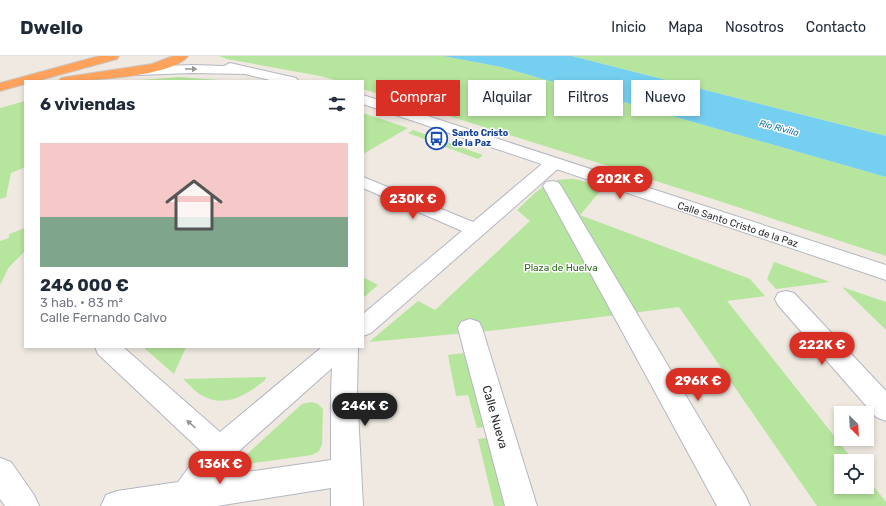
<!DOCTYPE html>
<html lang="es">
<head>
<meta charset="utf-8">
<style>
  body { margin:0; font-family:Rubik,sans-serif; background:#f2f2f3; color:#1f2937; height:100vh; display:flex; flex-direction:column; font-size:15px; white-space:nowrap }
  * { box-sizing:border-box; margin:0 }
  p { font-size:13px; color:#747a83 }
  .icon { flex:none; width:22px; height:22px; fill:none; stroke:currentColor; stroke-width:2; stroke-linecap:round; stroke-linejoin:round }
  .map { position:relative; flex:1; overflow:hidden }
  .side { position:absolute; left:24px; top:24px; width:340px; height:268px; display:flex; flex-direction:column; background:#fff; border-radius:0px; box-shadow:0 2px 6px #0003 }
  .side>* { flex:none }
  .top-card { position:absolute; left:376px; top:24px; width:380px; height:36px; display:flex; gap:8px }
  .needle { width:26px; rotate:156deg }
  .controls { position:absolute; left:834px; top:350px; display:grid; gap:8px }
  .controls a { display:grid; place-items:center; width:40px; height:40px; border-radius:0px; background:#fff; box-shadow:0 2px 6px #0003; font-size:20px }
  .price { position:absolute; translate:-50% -34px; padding:0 9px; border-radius:14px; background:#d93025; color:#fff; font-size:13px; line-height:26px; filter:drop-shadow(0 1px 2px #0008) }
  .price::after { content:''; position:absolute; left:50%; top:24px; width:12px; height:9px; margin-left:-6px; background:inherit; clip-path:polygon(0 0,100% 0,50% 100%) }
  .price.selected { background:#222; color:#fff }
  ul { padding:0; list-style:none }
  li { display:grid; align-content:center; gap:8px; height:212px; padding:0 16px }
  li+li { border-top:1px solid #e0e1e3 }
  li span { display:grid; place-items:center; height:124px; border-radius:0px; color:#555 }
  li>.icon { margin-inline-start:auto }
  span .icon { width:72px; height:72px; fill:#fffc; stroke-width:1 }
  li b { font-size:17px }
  h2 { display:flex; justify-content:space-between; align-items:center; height:48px; padding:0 16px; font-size:17px }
  .tag { padding:0 14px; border-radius:0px; background:#fff; box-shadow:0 2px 6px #0003; font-size:14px; line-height:36px }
  .tag.selected { background:#d93025; color:#fff }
  header { display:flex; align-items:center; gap:24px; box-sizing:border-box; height:56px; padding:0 20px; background:#fff; border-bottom:1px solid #e0e1e3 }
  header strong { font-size:19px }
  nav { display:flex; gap:22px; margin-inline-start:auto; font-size:14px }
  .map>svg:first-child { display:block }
  .green { fill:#b6e59e }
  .water { fill:#75cff0 }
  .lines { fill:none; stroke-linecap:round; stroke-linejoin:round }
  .street-casing { stroke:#b4b7c1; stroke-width:2 }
  .secondary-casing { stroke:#b4b7c1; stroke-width:2 }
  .highway-casing { stroke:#c9c9c9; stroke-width:2 }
  .street { fill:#fff; fill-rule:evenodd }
  .secondary { fill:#fff; fill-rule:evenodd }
  .highway { fill:#ffa35c; fill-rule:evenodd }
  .oneway { fill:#969696 }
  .labels { text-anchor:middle; stroke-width:3; stroke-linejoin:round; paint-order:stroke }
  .far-water-label { font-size:9px; font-style:italic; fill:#0d6fa3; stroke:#fff }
  .far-transit-label { font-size:9px; font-weight:bold; fill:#164399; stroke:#fff; text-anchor:start }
  .street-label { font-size:10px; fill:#2e2e2e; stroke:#fff }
  .park-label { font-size:10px; fill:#2c6e1b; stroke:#fff }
  .near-street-label { font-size:12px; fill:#2e2e2e; stroke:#fff }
</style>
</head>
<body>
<header>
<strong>Dwello</strong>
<nav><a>Inicio</a><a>Mapa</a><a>Nosotros</a><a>Contacto</a></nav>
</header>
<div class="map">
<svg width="886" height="450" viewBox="0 0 886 450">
  <rect width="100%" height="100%" fill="#efe9e1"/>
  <!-- green -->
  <g class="green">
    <polygon points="219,0 443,0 501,11 886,121 886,200 713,143 363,33 363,25 338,25 320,20 227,3"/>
    <polygon points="572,0 886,0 886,80 576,1"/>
    <polygon points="179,21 233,25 127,25"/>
    <polygon points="25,45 25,111 11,117 6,141 0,143 0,52"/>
    <polygon points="363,57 408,72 363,98"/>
    <polygon points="413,74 483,99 478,103 408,77"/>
    <path d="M574,123L583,125L603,132L580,159L750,223L765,240L727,245L854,405H841V431H867V422L886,446V450H817L679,251L498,274L369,286L418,245L435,254L530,165L517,154C537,136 545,122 574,123Z"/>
    <polygon points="25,172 25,195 9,211 0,229 0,185 9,182 9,178"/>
    <polygon points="774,206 830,226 776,233 767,223"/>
    <polygon points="363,221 378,229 363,242"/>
    <polygon points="842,231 886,246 886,274"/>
    <polygon points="143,291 186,291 174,318"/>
    <polygon points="489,294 510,368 477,372 468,339 456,340 448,299"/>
    <path d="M266,321L265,324C249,337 227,352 205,341C197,338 190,329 183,323Z"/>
    <polygon points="312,346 318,348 323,353 322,389 319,395 312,399 247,408 243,406 244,401 302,348"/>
    <polygon points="513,378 535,450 494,450 478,383"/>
  </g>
  <!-- water -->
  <polygon class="water" points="443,0 572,0 886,80 886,121 501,11"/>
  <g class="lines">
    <defs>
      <g id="street">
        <polygon points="554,102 560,103 562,107 560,111 371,277 363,280 363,258 462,175 363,132 363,121 473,166 548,103"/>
        <polygon points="552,125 558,126 561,130 745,439 750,450 717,450 543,130 546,126"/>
        <polygon points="786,235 794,237 886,335 886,365 876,361 778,249 775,243 778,237"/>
        <polygon points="470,263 479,266 482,272 537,450 505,450 458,272 461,266"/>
        <path d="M95,291H123L220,376L322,291H358L357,337L363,450H331V432L217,450H101L106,439L117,435L178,426L201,395L98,298ZM332,312L331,337V404L218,420L230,403Z"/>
        <polygon points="0,402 11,406 34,439 39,450 5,450 0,443"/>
      </g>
      <g id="secondary">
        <polygon points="230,7 296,22 298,25 274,25 245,18 192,17 138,19 133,18 132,15 133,12 138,11 192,9 224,10"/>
        <polygon points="363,39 886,209 886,224 363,48"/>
      </g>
      <g id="highway">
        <polygon points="99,0 119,0 117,3 37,25 25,25 25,28 0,35 0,27"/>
        <path d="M173,0H188C173,21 85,25 59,25L61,22L66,21L152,8Z"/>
      </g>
    </defs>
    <!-- street casing -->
    <use href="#street" class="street-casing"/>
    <!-- secondary casing -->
    <use href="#secondary" class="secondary-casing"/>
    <!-- highway casing -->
    <use href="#highway" class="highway-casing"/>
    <!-- street -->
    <use href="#street" class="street"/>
    <!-- secondary -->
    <use href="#secondary" class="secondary"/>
    <!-- highway -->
    <use href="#highway" class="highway"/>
  </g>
  <!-- one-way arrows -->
  <defs><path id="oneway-solid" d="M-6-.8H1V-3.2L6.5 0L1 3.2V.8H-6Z"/></defs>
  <g class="oneway">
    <use href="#oneway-solid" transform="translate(191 13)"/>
    <use href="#oneway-solid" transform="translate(191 368) rotate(-138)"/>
  </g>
  <!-- icons -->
  <defs>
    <symbol id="bus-ring" viewBox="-11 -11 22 22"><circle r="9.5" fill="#fff" stroke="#1a4fb4" stroke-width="1.5"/><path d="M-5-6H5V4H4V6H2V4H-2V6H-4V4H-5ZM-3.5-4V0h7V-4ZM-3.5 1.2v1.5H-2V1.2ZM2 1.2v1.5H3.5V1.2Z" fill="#1a4fb4"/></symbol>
  </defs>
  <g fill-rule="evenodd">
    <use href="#bus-ring" x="424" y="70" width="25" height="25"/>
  </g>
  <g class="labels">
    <!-- far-water labels -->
    <g class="far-water-label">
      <text transform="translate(779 72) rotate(15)" y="3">Río Rivilla</text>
    </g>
    <!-- far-transit labels -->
    <g class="far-transit-label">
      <text x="452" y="80">Santo Cristo<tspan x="452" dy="10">de la Paz</tspan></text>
    </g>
    <!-- street labels -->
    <g class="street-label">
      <text transform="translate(738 168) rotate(18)" y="4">Calle Santo Cristo de la Paz</text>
    </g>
    <!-- park labels -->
    <g class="park-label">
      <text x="561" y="215">Plaza de Huelva</text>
    </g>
    <!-- near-street labels -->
    <g class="near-street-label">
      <text transform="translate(495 361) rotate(74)" y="4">Calle Nueva</text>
    </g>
  </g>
</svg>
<div class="controls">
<a><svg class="needle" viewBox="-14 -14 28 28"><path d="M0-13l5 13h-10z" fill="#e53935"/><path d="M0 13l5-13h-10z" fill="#747a83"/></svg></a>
<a><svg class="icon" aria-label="locate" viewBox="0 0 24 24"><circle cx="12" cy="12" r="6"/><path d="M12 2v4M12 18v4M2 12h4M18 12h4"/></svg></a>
</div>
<b class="price" style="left:620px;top:144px">202K €</b>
<b class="price" style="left:413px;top:164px">230K €</b>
<b class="price" style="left:822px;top:310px">222K €</b>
<b class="price" style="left:698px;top:346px">296K €</b>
<b class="price selected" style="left:365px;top:371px">246K €</b>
<b class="price" style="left:220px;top:429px">136K €</b>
<div class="top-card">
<a class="tag selected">Comprar</a>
<a class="tag">Alquilar</a>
<a class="tag">Filtros</a>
<a class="tag">Nuevo</a>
</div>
<section class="side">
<h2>6 viviendas<svg class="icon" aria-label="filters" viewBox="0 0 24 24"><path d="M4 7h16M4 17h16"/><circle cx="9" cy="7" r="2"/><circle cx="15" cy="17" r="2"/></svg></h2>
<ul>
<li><span style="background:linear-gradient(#f6c9c9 60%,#7fa58c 0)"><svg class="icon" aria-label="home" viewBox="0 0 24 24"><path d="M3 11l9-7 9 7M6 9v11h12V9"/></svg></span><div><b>246 000 €</b><p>3 hab. · 83 m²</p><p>Calle Fernando Calvo</p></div></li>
</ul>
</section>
</div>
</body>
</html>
